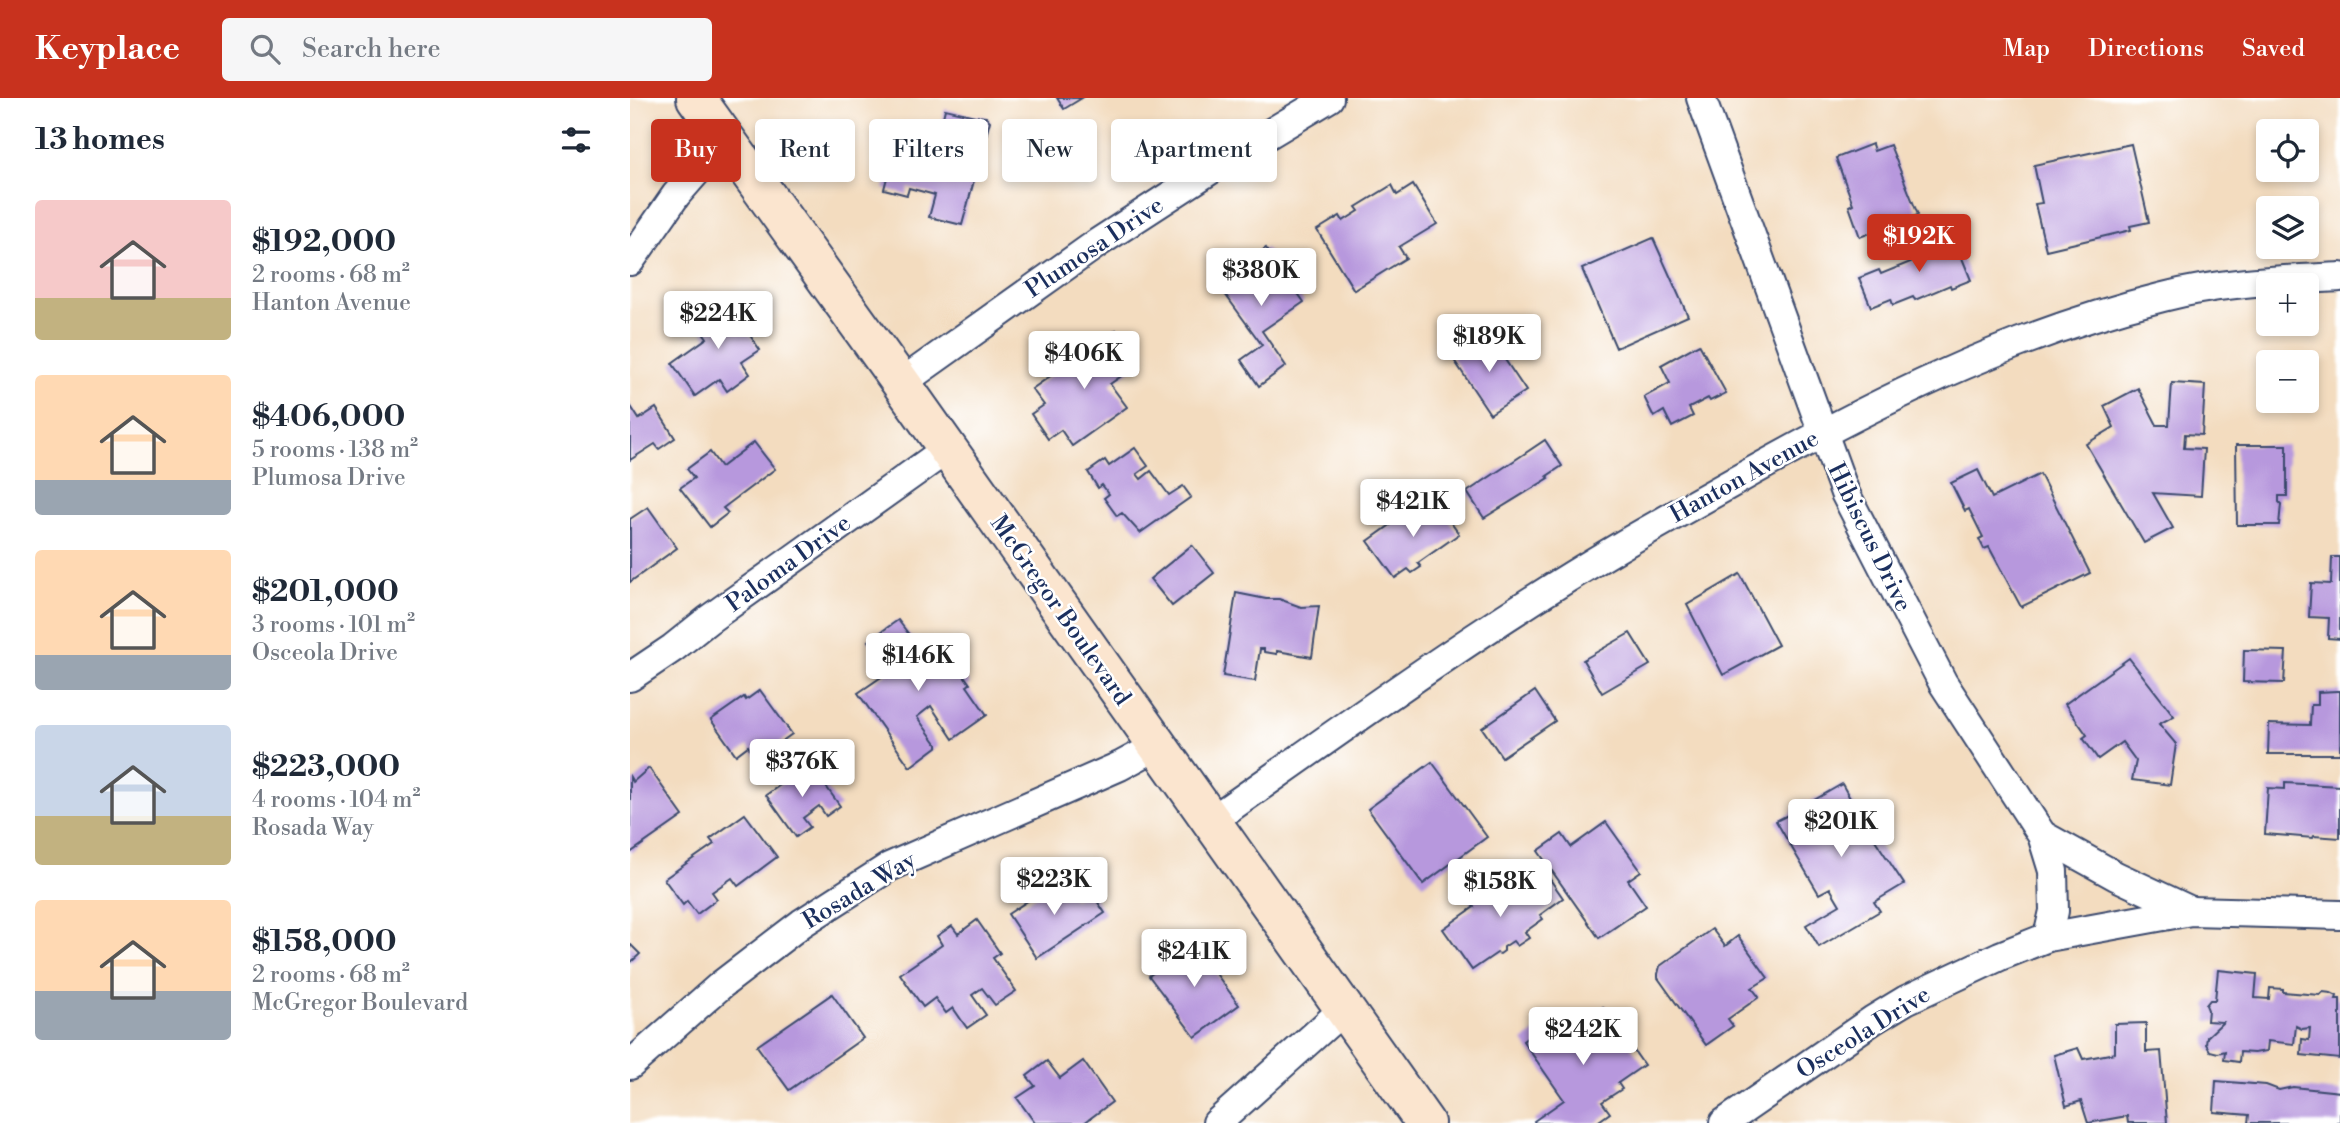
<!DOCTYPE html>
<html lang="en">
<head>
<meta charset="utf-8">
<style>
  body { margin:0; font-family:"Libre Bodoni",serif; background:#f6f6f7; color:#1f2937; height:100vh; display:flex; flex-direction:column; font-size:26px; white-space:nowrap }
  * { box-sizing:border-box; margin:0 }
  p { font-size:23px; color:#747a83 }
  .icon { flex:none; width:38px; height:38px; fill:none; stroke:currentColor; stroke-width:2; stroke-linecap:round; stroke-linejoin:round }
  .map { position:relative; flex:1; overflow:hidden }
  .sheet { display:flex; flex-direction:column; background:#fff; width:630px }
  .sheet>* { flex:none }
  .top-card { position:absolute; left:21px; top:21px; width:665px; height:63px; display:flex; gap:14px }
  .tools { position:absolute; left:1626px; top:21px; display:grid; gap:14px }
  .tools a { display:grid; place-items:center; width:63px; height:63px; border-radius:7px; background:#fff; box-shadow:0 4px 10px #0003; font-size:35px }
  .price { position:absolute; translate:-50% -60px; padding:0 16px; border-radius:7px; background:#fff; color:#222; font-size:23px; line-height:46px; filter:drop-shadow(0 2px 4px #0008) }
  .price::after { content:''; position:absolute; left:50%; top:42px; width:21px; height:16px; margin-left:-10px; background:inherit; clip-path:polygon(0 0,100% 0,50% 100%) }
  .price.selected { background:#c8321e; color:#fff }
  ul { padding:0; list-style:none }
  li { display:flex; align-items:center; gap:21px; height:175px; padding:0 35px }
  li span { display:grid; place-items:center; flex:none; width:196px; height:140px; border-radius:7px; color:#555 }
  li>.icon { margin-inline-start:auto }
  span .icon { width:84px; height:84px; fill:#fffc; stroke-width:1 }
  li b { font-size:30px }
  h2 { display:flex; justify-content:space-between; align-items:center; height:84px; padding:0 35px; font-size:30px }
  .chip { padding:0 24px; border-radius:7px; background:#fff; box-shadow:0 4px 10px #0003; font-size:24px; line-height:63px }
  .chip.selected { background:#c8321e; color:#fff }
  header { display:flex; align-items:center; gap:42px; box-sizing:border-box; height:98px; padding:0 35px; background:#c8321e; color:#fff }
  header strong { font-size:33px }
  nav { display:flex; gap:38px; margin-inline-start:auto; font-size:24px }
  .search { width:490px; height:63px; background:#f6f6f7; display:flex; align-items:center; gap:18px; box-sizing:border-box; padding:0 24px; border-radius:7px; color:#747a83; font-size:26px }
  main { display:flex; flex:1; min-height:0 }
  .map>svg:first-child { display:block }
  .building { fill:#b798dd }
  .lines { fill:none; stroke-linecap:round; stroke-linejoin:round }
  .street-casing { stroke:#3b496d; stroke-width:32 }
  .secondary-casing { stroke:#3b496d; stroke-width:42 }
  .street { stroke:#fff; stroke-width:28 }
  .secondary { stroke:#fbe5cf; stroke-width:38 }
  .labels { text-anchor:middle; stroke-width:5; stroke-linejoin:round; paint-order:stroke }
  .street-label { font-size:24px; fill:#1b2f5e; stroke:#fff }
</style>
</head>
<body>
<header>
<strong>Keyplace</strong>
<div class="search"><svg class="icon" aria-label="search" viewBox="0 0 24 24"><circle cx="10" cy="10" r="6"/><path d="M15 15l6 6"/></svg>Search here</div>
<nav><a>Map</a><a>Directions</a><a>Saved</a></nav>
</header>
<main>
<section class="sheet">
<h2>13 homes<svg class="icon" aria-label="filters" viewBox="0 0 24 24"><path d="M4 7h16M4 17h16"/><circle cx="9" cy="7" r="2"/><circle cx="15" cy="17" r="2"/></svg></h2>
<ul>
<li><span style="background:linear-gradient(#f6c9c9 70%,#c2b280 0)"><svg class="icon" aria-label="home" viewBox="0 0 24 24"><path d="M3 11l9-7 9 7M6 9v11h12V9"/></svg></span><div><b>$192,000</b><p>2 rooms · 68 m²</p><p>Hanton Avenue</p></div></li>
<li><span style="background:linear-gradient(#ffd9b3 75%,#9aa5b1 0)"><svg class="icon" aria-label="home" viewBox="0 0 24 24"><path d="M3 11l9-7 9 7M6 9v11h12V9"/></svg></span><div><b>$406,000</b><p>5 rooms · 138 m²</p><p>Plumosa Drive</p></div></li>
<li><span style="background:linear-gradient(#ffd9b3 75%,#9aa5b1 0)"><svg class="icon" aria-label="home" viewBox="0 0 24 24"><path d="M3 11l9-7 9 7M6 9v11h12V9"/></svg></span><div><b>$201,000</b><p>3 rooms · 101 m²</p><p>Osceola Drive</p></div></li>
<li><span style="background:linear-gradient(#c9d6e8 65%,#c2b280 0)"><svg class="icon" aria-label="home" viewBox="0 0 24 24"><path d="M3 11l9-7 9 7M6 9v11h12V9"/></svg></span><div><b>$223,000</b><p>4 rooms · 104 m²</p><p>Rosada Way</p></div></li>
<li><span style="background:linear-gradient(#ffd9b3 65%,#9aa5b1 0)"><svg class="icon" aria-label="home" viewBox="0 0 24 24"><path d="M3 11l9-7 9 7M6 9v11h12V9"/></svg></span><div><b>$158,000</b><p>2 rooms · 68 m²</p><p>McGregor Boulevard</p></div></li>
</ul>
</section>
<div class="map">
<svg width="1710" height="1025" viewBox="0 0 1710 1025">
  <rect width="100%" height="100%" fill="#fff"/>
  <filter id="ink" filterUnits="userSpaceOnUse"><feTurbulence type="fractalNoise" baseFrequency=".0143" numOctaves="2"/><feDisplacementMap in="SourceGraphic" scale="14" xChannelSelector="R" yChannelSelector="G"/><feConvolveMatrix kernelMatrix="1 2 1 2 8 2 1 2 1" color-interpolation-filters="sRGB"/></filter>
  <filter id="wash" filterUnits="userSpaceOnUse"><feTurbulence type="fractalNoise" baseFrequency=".00686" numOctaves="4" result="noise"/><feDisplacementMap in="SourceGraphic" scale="28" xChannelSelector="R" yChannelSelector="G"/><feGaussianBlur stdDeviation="1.57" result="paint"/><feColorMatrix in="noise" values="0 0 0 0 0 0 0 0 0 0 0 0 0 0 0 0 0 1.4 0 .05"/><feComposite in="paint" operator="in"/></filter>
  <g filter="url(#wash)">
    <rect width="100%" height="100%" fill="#f3dcbf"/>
    <g id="blocks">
      <!-- building -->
      <g class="building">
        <polygon points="427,0 452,0 434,11"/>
        <polygon points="315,11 345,18 356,19 360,23 332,127 299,119 305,97 279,90 277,97 254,91 270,30 308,40"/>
        <polygon points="1242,46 1244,53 1260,47 1288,117 1230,139 1219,108 1223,106 1206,60"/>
        <polygon points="1501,46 1519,124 1500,128 1501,132 1416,152 1405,106 1412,105 1404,67"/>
        <polygon points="762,87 767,97 783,87 807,126 769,149 776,160 724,192 687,132 710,118 713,123 729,113 726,109"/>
        <polygon points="1321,133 1341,182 1321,190 1320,187 1285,202 1283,199 1263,207 1261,201 1241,209 1229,180 1249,172 1251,176 1288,161 1284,151"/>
        <polygon points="1023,140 1058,218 986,250 952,171"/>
        <polygon points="636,150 674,204 632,233 656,268 629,288 611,262 632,247 587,185"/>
        <polygon points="93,198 130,252 112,264 120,276 97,293 89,281 65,298 42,265 77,240 72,233 78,229 68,216"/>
        <polygon points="486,232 509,266 480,286 497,309 442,348 431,332 418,341 401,316 414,307 402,291"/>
        <polygon points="857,235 896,293 860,316 822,259"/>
        <polygon points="1069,246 1096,295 1080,303 1078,300 1059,310 1063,318 1042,329 1034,313 1024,319 1014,299 1040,285 1031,267"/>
        <polygon points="1542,285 1575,287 1572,337 1555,336 1554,350 1574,351 1571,398 1523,395 1543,430 1514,445 1456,346 1484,329 1474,308 1508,290 1527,327 1539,327"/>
        <polygon points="0,307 9,321 26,310 45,340 29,351 25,346 0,362"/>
        <polygon points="915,342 932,368 917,378 919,380 854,420 837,394"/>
        <polygon points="124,344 145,371 93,410 98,415 80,429 50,390 64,380 57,371 80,354 91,369"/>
        <polygon points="1606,347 1657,347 1657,398 1649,398 1649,404 1651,406 1649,427 1607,427"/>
        <polygon points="505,350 518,368 507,376 511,381 521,373 539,397 553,388 561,399 510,435 492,415 487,418 474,400 479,396 472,387 468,390 458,374 475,362 479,368"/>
        <polygon points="1348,372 1362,400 1410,376 1460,475 1391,509 1359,449 1354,451 1349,441 1353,439 1339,411 1335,413 1321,385"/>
        <polygon points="806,404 829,436 788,465 791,469 782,475 778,471 765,480 738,443 790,406 795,413"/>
        <polygon points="18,409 47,450 0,484 0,421"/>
        <polygon points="562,447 584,475 542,508 520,481"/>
        <polygon points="1702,459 1710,459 1710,541 1698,540 1699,520 1679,519 1681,485 1701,486"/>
        <polygon points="1110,476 1148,547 1093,577 1057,507"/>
        <polygon points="606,495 636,501 649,501 671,509 689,508 682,559 647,553 647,556 634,554 634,551 630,551 625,583 593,578"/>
        <polygon points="268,522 290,551 303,542 312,553 315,551 340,586 337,588 357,617 323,641 301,608 287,619 308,648 280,669 228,595 260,573 238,543"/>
        <polygon points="1000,535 1020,567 972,595 953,562"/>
        <polygon points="1614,552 1656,553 1654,585 1613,584"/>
        <polygon points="1499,560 1544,618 1529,626 1546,646 1540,687 1502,682 1506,663 1492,644 1468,661 1453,640 1457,637 1435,606"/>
        <polygon points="130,592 162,636 127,661 118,648 106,657 81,622 114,599 116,602"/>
        <polygon points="905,593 925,623 872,659 852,630"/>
        <polygon points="1707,593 1710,593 1710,656 1638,656 1639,626 1680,627 1681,607 1688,607 1688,594"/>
        <polygon points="802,664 857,739 793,786 738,711"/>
        <polygon points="180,666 210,708 196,718 189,708 173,720 180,729 166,739 136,697"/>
        <polygon points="19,670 53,718 0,755 0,679 3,684"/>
        <polygon points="1655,685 1710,688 1710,740 1684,738 1683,740 1635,736 1638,690 1655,691"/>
        <polygon points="1212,686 1230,718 1246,708 1257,727 1244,735 1247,741 1245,742 1274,786 1244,804 1250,813 1189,849 1176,827 1210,807 1200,790 1189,796 1146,723 1162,715 1164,709 1174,703 1179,705"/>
        <polygon points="115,716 147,759 108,788 102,780 82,794 87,801 67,816 57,803 53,807 34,781 84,746 80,741"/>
        <polygon points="976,724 1011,773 998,782 1016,808 969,840 908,753 932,736 941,749"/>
        <polygon points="917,777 933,800 910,817 913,821 895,834 899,840 887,848 883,843 874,849 874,853 870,856 867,855 842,872 813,831 844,809 837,800 856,787 862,796 884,780 893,793"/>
        <polygon points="431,781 444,801 459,791 475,815 407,860 378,816"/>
        <polygon points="347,822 370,855 363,860 386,893 365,907 352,890 342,897 356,917 337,930 323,910 316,915 305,900 293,909 270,876 312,847 307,838 322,828 328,836"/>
        <polygon points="1082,831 1095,848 1108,838 1138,880 1122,890 1129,899 1098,921 1103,928 1076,947 1028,880 1028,876 1030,868"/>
        <polygon points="562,843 609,907 565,939 519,878 533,867 531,866"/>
        <polygon points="0,846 10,856 0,865"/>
        <polygon points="1588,872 1627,876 1625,900 1639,901 1640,890 1653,891 1653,894 1690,897 1693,894 1701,895 1707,898 1706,901 1710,901 1710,961 1671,957 1672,941 1679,942 1680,930 1672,931 1666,928 1664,946 1638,943 1637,953 1624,955 1610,954 1609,964 1594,962 1595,953 1588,955 1580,953 1576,946 1577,939 1593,924 1577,923 1578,912 1576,907 1580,902 1585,902"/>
        <polygon points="202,896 233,940 159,992 127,948"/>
        <polygon points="973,909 1014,967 988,985 992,991 972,1004 980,1015 966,1025 905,1025 904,1023 934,1002 893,943 921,922 932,938"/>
        <polygon points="1516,925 1516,954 1531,953 1537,1025 1498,1025 1497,1018 1458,1025 1451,1003 1436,1008 1424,957 1448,950 1453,961 1485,955 1485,926"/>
        <polygon points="417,963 430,980 453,963 482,1004 454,1025 405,1025 387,1000 405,988 397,978"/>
        <polygon points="1586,983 1636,987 1649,992 1663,989 1710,994 1710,1025 1618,1025 1619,1017 1584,1014"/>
      </g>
    </g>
  </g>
  <g filter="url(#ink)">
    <use href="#blocks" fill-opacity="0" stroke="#3b496d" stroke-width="2"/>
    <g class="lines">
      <defs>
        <g id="street">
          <polyline points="1071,0 1215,395 1313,585 1412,737 1423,773 1424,813 1418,839"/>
          <polyline points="0,163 46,97 95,41"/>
          <polyline points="271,285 469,144 597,61 699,0"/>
          <polyline points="0,579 43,550 78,522 317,351"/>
          <path d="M581,723C715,629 848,532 989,449C1026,427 1063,407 1100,386C1238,308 1378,237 1533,199C1590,184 1651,182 1710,179"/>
          <polyline points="1412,737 1486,778 1561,813"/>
          <polyline points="0,967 91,887 172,825 259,769 490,668 527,648"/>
          <polyline points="587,1025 714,911"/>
          <polyline points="1094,1025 1243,922 1276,902 1370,858 1418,839 1561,813 1710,817"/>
        </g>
        <polyline id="secondary" points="66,0 271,285 795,1025"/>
      </defs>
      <!-- street casing -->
      <use href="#street" class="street-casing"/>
      <!-- secondary casing -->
      <use href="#secondary" class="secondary-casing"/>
      <!-- street -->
      <use href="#street" class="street"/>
      <!-- secondary -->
      <use href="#secondary" class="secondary"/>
    </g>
  </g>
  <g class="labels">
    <!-- street labels -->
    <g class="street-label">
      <text transform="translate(464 149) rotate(-34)" y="8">Plumosa Drive</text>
      <text transform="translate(1114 378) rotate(-29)" y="8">Hanton Avenue</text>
      <text transform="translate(1240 439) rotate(64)" y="8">Hibiscus Drive</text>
      <text transform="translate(158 465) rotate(-36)" y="8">Paloma Drive</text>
      <text transform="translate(431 512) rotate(55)" y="8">McGregor Boulevard</text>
      <text transform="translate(229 792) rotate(-31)" y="8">Rosada Way</text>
      <text transform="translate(1233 934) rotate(-32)" y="8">Osceola Drive</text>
    </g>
  </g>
</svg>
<div class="tools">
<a><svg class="icon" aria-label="locate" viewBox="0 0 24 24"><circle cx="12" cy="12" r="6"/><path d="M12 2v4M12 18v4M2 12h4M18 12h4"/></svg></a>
<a><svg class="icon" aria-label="layers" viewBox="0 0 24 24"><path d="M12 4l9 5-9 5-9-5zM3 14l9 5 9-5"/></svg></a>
<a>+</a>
<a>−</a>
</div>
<b class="price selected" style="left:1289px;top:176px">$192K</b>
<b class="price" style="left:631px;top:210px">$380K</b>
<b class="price" style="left:88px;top:253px">$224K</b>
<b class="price" style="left:859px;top:276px">$189K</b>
<b class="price" style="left:454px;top:293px">$406K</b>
<b class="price" style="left:783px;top:441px">$421K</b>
<b class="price" style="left:288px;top:595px">$146K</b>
<b class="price" style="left:172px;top:701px">$376K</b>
<b class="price" style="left:1211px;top:761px">$201K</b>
<b class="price" style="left:424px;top:819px">$223K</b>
<b class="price" style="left:870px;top:821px">$158K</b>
<b class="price" style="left:564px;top:891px">$241K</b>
<b class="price" style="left:953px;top:969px">$242K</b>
<div class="top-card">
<a class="chip selected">Buy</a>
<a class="chip">Rent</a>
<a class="chip">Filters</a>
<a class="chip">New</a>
<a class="chip">Apartment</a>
</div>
</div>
</main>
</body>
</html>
